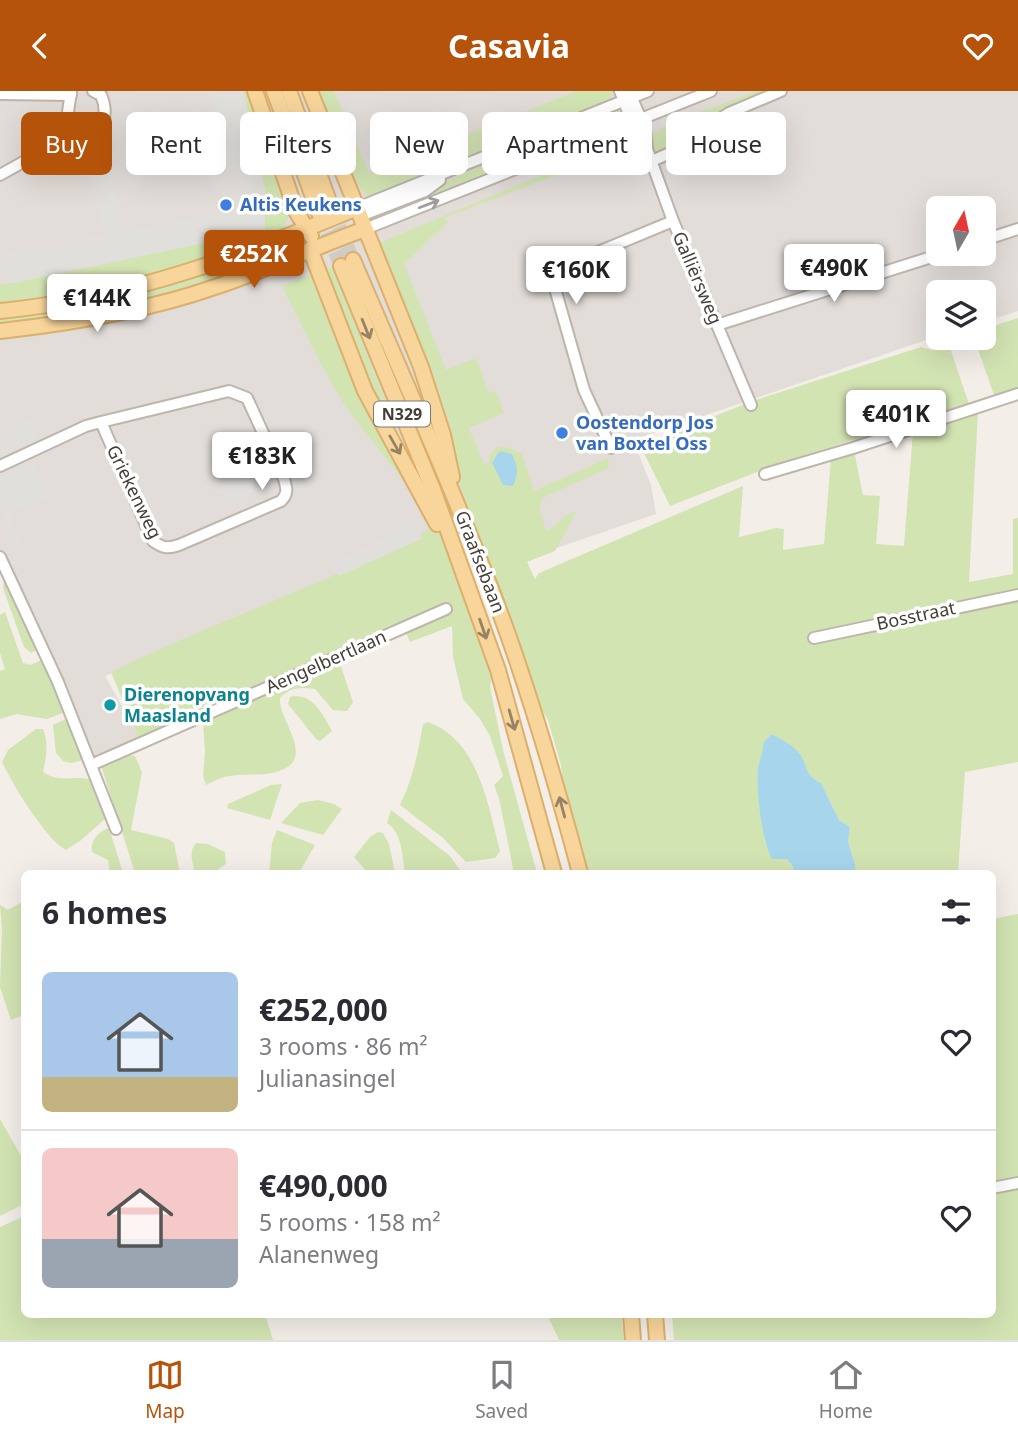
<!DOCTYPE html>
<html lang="en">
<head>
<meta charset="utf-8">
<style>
  body { margin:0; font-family:"Noto Sans",sans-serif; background:#f2f2f3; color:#2b2b33; height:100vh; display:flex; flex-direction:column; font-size:26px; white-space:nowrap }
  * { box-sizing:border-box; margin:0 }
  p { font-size:23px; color:#7c7c81 }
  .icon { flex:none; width:38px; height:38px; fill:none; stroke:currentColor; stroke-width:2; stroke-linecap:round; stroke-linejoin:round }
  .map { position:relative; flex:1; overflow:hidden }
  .side { position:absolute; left:21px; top:779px; width:975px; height:448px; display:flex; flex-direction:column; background:#fff; border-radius:10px; box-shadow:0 7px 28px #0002 }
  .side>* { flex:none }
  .hud { position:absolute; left:21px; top:21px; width:976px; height:63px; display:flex; gap:14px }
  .needle { width:46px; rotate:9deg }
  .controls { position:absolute; left:926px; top:105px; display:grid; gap:14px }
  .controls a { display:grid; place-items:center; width:70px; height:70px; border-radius:10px; background:#fff; box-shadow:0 7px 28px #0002; font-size:35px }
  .price { position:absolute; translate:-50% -60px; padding:0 16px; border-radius:7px; background:#fff; color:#222; font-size:23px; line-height:46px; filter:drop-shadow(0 2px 4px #0008) }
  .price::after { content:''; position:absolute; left:50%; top:42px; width:21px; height:16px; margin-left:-10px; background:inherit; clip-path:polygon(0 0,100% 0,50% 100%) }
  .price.on { background:#b45309; color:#fff }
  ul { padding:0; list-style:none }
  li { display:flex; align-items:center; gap:21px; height:175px; padding:0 21px }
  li+li { border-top:2px solid #e1e1e2 }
  li span { display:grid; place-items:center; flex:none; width:196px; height:140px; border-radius:10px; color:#555 }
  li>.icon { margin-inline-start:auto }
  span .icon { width:84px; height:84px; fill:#fffc; stroke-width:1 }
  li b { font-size:30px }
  h2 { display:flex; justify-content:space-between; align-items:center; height:84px; padding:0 21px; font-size:30px }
  .tag { padding:0 24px; border-radius:10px; background:#fff; box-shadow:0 7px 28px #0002; font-size:24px; line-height:63px }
  .tag.on { background:#b45309; color:#fff }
  header { display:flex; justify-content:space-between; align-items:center; height:91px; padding:0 21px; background:#b45309; color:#fff; font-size:32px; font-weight:700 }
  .tabs { display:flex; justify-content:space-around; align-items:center; height:98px; border-top:2px solid #e1e1e2; background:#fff; font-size:19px; color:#7c7c81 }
  .tabs a { display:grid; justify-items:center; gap:4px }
  .tabs .on { color:#b45309 }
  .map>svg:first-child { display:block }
  .industrial { fill:#e2ddd9; fill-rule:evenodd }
  .green { fill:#d3e4b3 }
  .parking { fill:#e1dfdc }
  .water { fill:#a7d6ec }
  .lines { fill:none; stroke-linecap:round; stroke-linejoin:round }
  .major-tunnel { stroke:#d0cbc5; stroke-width:14; stroke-dasharray:14 7; stroke-linecap:butt }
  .minor-casing { stroke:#beb5ab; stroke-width:14 }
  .major-casing { stroke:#dcb06c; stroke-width:18 }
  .minor { stroke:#fff; stroke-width:10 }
  .major { stroke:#f8d59b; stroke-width:14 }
  .oneway { stroke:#a29e9b }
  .oneway2 { stroke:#968264 }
  .shop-dot { fill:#3f7fe0; stroke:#fff; stroke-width:2.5 }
  .culture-dot { fill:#0f9aa8; stroke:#fff; stroke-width:2.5 }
  .labels { text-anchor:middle; stroke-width:7; stroke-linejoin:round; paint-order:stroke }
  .shield { fill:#fff; stroke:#7d7873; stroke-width:2 }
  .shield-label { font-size:16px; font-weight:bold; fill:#453e37 }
  .shop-label { font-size:18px; font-weight:bold; fill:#366cbe; stroke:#fff; text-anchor:start }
  .street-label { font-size:18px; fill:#453e37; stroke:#fff }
  .culture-label { font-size:18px; font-weight:bold; fill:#0d838f; stroke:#fff; text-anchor:start }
</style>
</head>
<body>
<header><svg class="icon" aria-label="back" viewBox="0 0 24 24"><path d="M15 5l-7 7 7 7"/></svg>Casavia<svg class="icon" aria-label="heart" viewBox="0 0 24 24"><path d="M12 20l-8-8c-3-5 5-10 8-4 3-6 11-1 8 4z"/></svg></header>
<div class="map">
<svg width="1018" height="1249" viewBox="0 0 1018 1249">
  <rect width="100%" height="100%" fill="#f3eee8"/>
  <!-- industrial -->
  <path class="industrial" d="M0,0H1018V220L984,231V201H938V245L633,349L651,394L656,423L519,470L502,412L105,585L141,649L90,670L0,472ZM938,117H984V163H938Z"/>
  <!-- green -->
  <g class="green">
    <polygon points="243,0 250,0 288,126 283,140 237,159 101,200 0,214 0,193 14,192 229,133 265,98"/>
    <path d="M313,0H334L369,82L577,0H612L610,11L370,109C343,77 329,38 313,0Z"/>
    <polygon points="754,0 766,0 720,22 672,57 661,61 652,57 648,47 680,26 713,17"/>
    <polygon points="616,19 620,19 616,25 517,71 403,116 367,133 365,129 390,120 503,63"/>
    <path d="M614,54L633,55L444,127L448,131L404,173L446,279L476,267L489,302L496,300L504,322L469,337L484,373L489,371C492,348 508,356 522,363L534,400L608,367L609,377L544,406L539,416L546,440C559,435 562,423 577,420L555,460L527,471L535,488L539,482L743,395L739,446L776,437L784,438L783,459L824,453L831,368L854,360L863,404L880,405L876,453L904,455L913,341L978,321L969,491L1013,483V428L1018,427V671L965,681L958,782H855V773L848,750L850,736L839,729L821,692C811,688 804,680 803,668L764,659L759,671L758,687L765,751L781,768H787L793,776L794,782H584L564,705L561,674L548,629L534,606L507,517L464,406L379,152Z"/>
    <polygon points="305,144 305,154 155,209 103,219 0,231 0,226 175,191"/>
    <path d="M328,177H332L340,195L401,349L448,455L479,542L492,585L490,596L503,659L537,782H514L499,707L494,694L503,685L490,645L480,628L463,608L453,566L452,535L410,551L405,539L406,532L394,533L138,646L111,581C216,530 327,493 429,438C408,383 369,353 339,305C318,270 301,232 282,195Z"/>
    <polygon points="1018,227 1018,297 994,304 974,247 984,247 984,238"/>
    <polygon points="949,254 969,313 785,370 670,415 640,354 753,310 921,256 932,259"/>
    <polygon points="4,489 37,559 31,562 24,556 3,497"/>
    <polygon points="5,521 23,572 30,574 42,569 65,621 47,628 17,623 0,628 0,580 5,578 0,562 0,524"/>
    <path d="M339,570L353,611L347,620L333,619L315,598C301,596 290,596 280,607C278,628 312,662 286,677C267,688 241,680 221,687C216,689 210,692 206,694L203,685L205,660L203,631Z"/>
    <path d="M294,605C315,605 323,624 332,640L320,650L317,649L288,613L290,606Z"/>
    <polygon points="68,627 84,669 71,672 63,670 56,662 53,634"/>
    <path d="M428,631C479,649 488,715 500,760L495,767L466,771L443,747L400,714C413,687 418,662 423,633Z"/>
    <path d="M36,638H43C49,652 46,667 43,681C61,693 73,683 92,689L106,727L80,750L66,759C46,749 12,692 2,671L8,659Z"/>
    <polygon points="129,664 135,665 142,681 131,739 168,748 174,752 180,782 135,782 99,668"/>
    <polygon points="282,693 270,729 227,717 228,713 271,694"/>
    <polygon points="318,709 334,713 342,718 323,744 281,732 300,712"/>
    <path d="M391,719L450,765L462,782H405C402,765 403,743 387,732Z"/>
    <path d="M109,737L123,782H110L108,769L92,761C90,749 98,741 109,737Z"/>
    <polygon points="277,739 315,754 299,782 269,782 272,752"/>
    <polygon points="378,741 383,742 389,753 395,782 368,782 354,766 370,746"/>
    <path d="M196,752L208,753L225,761L226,773L213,782H195C193,772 188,761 196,752Z"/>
    <polygon points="24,810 24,821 22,822 24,830 24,924 11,929 0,896 2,837 0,814 8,819"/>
    <polygon points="1018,823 1018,1249 674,1249 672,1223 992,1223 992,828"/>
    <polygon points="0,1028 24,1070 24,1113 0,1125"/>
    <polygon points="24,1125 24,1223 265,1223 273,1249 0,1249 0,1136"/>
    <polygon points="547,1223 621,1223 624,1249 559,1249"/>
  </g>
  <!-- parking -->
  <g class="parking">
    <polygon points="209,0 243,0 265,98 265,139 14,192 0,177 0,166 21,158 63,155 63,150 104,145 86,59 105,46 122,141 241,119 235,87 227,87"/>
    <polygon points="30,327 38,346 0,363 0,341"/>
    <polygon points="252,344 274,396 229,415 207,365"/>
    <polygon points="285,347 308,403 303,405 301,401 295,404 276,360 281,358 278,350"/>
    <polygon points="33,372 48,406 9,423 23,456 18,459 0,418 0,387"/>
    <polygon points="414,427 423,447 339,485 333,472 373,454 372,451 396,441 394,435"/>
  </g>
  <!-- water -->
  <g class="water">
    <path d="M501,360L512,363C518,376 519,382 513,395L503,394L492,372L498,362Z"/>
    <path d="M772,643C780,648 791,653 797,660C809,671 802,684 821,692L839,729L850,736L848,750L855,773V782H794L793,776L787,768H772C762,751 756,700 758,679C758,669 764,663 763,652Z"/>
  </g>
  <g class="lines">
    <!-- major-tunnel -->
    <g class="major-tunnel">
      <polyline points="331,116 353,169"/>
      <polyline points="319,122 341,175"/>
    </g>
    <defs>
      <g id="minor">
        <polyline points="620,0 636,42 645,56"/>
        <polyline points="629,0 645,38 647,58 673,130 751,314"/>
        <polyline points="0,3 71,4"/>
        <path d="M65,42C70,43 77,45 83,45C106,44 108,20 101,4L93,0"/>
        <polyline points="652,70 683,56 703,39 729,22 781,0"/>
        <polyline points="0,84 50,56 65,42 71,0"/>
        <polyline points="357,117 648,0"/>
        <polyline points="360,125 425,100 440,89"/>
        <polyline points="365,138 711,0"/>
        <polyline points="984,149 1018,138"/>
        <polyline points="717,234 941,163"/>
        <polyline points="611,357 584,299 554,194 557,178 673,130"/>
        <path d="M0,375L86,335L101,331L229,300L247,307L284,388C287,398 288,403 281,410L179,454C167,458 163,457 153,450L101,331"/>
        <polyline points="765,383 853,357 1018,303"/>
        <polyline points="0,466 58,591 116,738"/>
        <polyline points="814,547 1018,504"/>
        <polyline points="91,674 446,518"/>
        <polyline points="992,1097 1018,1092"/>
      </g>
      <g id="major">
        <polyline points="255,0 296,120 311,145"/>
        <polyline points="274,0 319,122"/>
        <polyline points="289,0 331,116"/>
        <polyline points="310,0 421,276 443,344 452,386"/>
        <polyline points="310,158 365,300 437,433"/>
        <path d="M353,169C400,280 450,390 493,503C528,594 555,688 580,782"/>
        <polyline points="341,175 434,401 498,579 554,782"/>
        <path d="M0,220C125,208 242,165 357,117"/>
        <path d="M0,240C73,232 146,220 215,196C266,179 315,156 365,138"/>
        <polyline points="631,1223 633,1249"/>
        <polyline points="655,1223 657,1249"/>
      </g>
    </defs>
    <!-- minor casing -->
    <use href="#minor" class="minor-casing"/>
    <!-- major casing -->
    <use href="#major" class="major-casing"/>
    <!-- minor -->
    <use href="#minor" class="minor"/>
    <!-- major -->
    <use href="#major" class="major"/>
  </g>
  <!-- one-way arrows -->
  <defs><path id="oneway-shaft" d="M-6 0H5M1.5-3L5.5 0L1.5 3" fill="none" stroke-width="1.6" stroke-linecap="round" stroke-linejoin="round" transform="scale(1.75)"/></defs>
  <use class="oneway" href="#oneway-shaft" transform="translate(429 113) rotate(-21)"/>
  <g class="oneway2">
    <use href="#oneway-shaft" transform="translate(366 238) rotate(68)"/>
    <use href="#oneway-shaft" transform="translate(395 354) rotate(60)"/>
    <use href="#oneway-shaft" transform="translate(483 538) rotate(71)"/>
    <use href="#oneway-shaft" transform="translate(512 629) rotate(74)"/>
    <use href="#oneway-shaft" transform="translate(562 716) rotate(-105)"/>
  </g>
  <!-- markers -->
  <g class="shop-dot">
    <circle cx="226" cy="114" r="7"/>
    <circle cx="562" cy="342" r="7"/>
  </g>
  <circle class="culture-dot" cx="110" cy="614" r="7"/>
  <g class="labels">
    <!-- shield labels -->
    <rect class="shield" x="374" y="310.5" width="56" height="25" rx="5"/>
    <g class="shield-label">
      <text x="402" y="329">N329</text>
    </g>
    <!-- shop labels -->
    <g class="shop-label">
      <text x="240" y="120">Altis Keukens</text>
      <text x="576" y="338">Oostendorp Jos<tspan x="576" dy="21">van Boxtel Oss</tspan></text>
    </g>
    <!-- street labels -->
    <g class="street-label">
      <text transform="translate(697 187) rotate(67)" y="6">Galliërsweg</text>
      <text transform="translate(134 401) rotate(64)" y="6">Griekenweg</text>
      <text transform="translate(480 471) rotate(69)" y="6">Graafsebaan</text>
      <text transform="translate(916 525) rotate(-12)" y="6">Bosstraat</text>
      <text transform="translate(326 571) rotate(-24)" y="6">Aengelbertlaan</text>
    </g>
    <!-- culture labels -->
    <g class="culture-label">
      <text x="124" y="610">Dierenopvang<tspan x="124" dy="21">Maasland</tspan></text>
    </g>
  </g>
</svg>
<div class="controls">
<a><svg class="needle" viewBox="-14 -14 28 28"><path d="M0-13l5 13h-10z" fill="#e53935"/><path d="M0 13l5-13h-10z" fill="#7c7c81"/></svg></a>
<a><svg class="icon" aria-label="layers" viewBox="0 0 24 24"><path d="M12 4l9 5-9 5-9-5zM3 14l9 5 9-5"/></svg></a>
</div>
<b class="price on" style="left:254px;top:199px">€252K</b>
<b class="price" style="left:834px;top:213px">€490K</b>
<b class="price" style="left:576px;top:215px">€160K</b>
<b class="price" style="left:97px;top:243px">€144K</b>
<b class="price" style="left:896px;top:359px">€401K</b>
<b class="price" style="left:262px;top:401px">€183K</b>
<div class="hud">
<a class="tag on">Buy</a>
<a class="tag">Rent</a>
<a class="tag">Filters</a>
<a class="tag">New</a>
<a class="tag">Apartment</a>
<a class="tag">House</a>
</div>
<section class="side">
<h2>6 homes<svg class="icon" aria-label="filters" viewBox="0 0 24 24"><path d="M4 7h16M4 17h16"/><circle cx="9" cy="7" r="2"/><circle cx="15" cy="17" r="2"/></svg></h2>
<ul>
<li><span style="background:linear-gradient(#a9c7e8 75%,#c2b280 0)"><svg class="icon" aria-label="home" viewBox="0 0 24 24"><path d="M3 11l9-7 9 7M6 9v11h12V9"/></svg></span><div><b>€252,000</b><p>3 rooms · 86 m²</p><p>Julianasingel</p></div><svg class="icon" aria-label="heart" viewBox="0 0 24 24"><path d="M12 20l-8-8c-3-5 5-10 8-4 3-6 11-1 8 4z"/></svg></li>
<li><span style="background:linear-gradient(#f6c9c9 65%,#9aa5b1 0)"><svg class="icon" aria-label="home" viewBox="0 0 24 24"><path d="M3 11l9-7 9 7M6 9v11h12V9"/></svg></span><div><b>€490,000</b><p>5 rooms · 158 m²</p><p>Alanenweg</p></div><svg class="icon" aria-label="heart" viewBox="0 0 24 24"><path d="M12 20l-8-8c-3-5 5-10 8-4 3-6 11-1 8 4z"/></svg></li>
</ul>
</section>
</div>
<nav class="tabs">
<a class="on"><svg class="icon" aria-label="map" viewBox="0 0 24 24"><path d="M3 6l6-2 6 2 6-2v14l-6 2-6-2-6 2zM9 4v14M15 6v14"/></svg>Map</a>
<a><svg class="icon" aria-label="saved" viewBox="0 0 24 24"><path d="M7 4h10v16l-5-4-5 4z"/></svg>Saved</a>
<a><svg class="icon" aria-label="home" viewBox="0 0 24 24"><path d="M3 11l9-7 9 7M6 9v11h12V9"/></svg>Home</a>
</nav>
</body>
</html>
